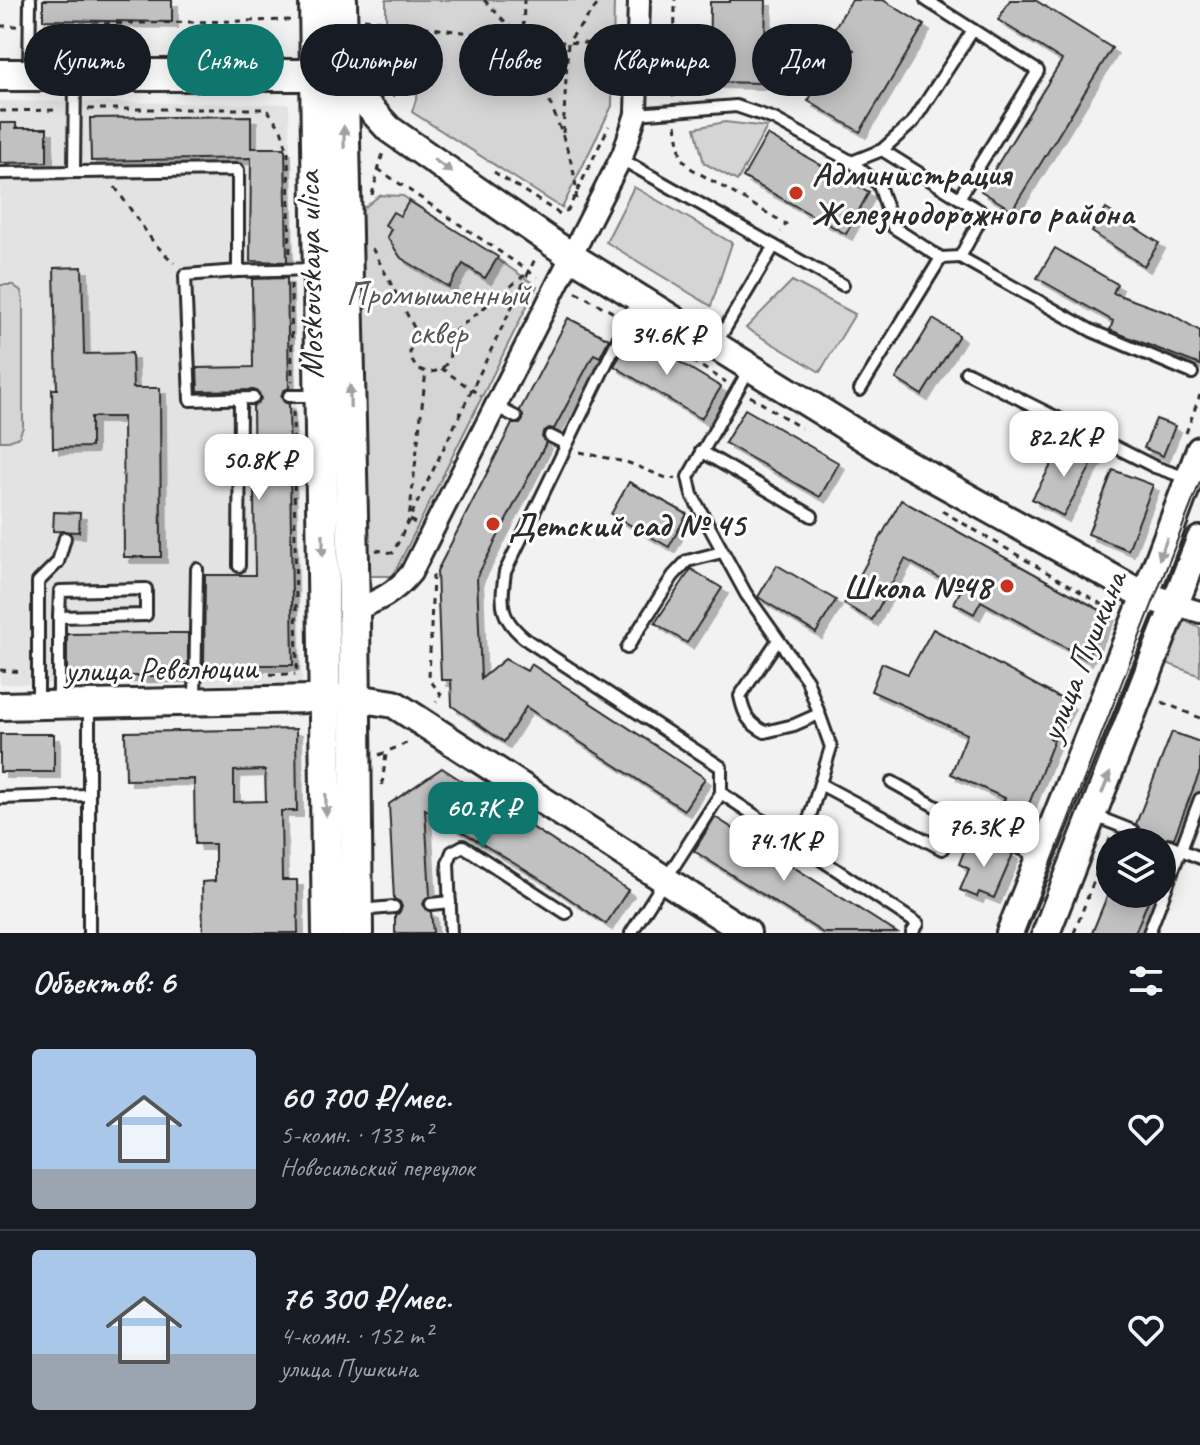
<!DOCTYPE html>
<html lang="ru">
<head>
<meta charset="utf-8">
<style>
  body { margin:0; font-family:Caveat,sans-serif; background:#242831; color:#f1f3f6; height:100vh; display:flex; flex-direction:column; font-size:30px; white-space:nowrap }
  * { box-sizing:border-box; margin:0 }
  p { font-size:26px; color:#9ea1a6 }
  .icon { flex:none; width:44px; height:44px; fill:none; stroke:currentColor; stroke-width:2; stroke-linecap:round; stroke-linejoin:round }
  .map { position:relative; height:933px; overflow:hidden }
  .drawer { display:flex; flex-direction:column; background:#171b24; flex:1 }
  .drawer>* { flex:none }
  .hud { position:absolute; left:24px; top:24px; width:1152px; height:72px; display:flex; gap:16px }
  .fabs { position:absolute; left:1096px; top:828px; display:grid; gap:16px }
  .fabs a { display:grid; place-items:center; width:80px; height:80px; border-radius:50%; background:#171b24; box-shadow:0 4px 20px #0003; font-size:40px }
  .price { position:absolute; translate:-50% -68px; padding:0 18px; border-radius:16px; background:#fff; color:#222; font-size:26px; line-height:52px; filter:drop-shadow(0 2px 4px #0008) }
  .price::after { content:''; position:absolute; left:50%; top:48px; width:24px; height:18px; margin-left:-12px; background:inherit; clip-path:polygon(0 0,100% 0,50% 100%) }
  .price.current { background:#0f766e; color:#fff }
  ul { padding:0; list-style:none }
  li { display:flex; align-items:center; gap:24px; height:200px; padding:0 32px }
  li+li { border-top:2px solid #363941 }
  li span { display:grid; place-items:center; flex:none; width:224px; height:160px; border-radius:8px; color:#555 }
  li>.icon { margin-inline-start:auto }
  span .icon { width:96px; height:96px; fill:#fffc; stroke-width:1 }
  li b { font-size:34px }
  h2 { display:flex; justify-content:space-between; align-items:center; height:96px; padding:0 32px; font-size:34px }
  .pill { padding:0 28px; border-radius:36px; background:#171b24; box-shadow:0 4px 20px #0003; font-size:28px; line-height:72px }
  .pill.current { background:#0f766e; color:#fff }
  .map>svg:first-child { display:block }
  .built { fill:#e3e3e3 }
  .green { fill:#d5d5d5; stroke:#808080; stroke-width:2 }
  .building { fill:#c1c1c1; stroke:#2b2b2b; stroke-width:2; fill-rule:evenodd; filter:url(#shadow) }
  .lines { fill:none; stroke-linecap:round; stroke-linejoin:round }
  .lane-casing { stroke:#2b2b2b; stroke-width:16 }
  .street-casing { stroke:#2b2b2b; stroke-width:26 }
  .secondary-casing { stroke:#2b2b2b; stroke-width:32 }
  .primary-casing { stroke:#2b2b2b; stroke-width:36 }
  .path { stroke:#2b2b2b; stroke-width:3; stroke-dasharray:6 6; stroke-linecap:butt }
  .lane { stroke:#fff; stroke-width:10 }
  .street { stroke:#fff; stroke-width:20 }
  .secondary { stroke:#fff; stroke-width:26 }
  .primary { stroke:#fff; stroke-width:30 }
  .tram { stroke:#2b2b2b; stroke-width:2 }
  .oneway { fill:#a0a0a0 }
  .poi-dot { fill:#c8321e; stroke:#fff; stroke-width:3 }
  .labels { text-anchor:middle; stroke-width:6; stroke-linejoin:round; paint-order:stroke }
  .poi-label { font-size:34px; font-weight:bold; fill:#2b2b2b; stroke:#fff; text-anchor:start }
  .street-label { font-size:34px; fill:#2b2b2b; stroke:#fff }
  .park-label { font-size:34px; fill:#565656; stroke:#fff }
</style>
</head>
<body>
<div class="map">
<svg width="1200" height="933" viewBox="0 0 1200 933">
  <defs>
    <filter id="shadow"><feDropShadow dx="6" dy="6" stdDeviation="0" flood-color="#0004"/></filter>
  </defs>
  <rect width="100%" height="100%" fill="#f2f2f2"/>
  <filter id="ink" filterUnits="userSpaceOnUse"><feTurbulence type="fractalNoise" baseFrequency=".0125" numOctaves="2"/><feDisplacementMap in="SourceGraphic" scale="16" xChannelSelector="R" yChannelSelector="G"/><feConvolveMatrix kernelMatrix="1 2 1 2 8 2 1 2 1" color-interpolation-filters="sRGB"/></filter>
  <g filter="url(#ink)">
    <!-- built -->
    <polygon class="built" points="0,101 289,104 302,684 0,684"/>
    <!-- green -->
    <g class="green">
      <polygon points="386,0 614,0 612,106 562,208 412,112 427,64 386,25"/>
      <polygon points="725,122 767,127 737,181 704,163 695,128"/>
      <polygon points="634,187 732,243 711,306 606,242"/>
      <polygon points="380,195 403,196 537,286 393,576 367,576 360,211"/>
      <polygon points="792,281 855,314 820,372 746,328"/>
      <polygon points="0,285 13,285 21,291 23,301 23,427 19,437 9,441 0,441"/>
      <polygon points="1181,619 1200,628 1200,676 1164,662"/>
    </g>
    <!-- building -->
    <g class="building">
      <polygon points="43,0 172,0 172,22 43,20"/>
      <polygon points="730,0 766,0 764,83 709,82 710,2 730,2"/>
      <polygon points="852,0 883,0 924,25 860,132 808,101 826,70 838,77 854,50 830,35"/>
      <polygon points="1010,0 1035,0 1112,48 1012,210 981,191 1062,60 998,20"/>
      <polygon points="251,116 251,148 285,148 287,262 250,261 251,158 91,161 90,118"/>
      <polygon points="0,123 16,123 16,128 47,128 47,162 0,163"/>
      <polygon points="767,135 869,192 846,234 743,177"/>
      <polygon points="409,201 498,257 485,278 463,264 449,287 401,258 387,237 391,229 385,225 393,212 400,216"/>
      <polygon points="1106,209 1159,243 1144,266 1092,232"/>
      <polygon points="1055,248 1117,284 1113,293 1171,314 1200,331 1200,365 1110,330 1113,321 1037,278"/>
      <polygon points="82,267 84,354 132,353 133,388 160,388 161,557 124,557 123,417 91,417 91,447 53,448 52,389 57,389 54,268"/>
      <polygon points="287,278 289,388 283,391 281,397 284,402 289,404 293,665 204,665 205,575 255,575 253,406 261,399 259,393 254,390 198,391 197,368 253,367 252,279"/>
      <polygon points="568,318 609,339 600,357 594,354 554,429 549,428 543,432 542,437 546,443 477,577 481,679 505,659 527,671 531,664 705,778 684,810 526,707 504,742 452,706 451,680 441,680 437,571 512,424 520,424 523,420 520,410"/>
      <polygon points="933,319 959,335 922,395 896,379"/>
      <polygon points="633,334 721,387 701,419 614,366"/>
      <polygon points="745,409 839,463 820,497 725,443"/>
      <polygon points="1156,419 1175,426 1163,456 1144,448"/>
      <polygon points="1064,442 1095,459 1063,516 1032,499"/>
      <polygon points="1113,470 1153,485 1128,550 1088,534"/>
      <polygon points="629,482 687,514 669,547 611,514"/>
      <polygon points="901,500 1109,615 1086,659 981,601 974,614 954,603 961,590 905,559 872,620 844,604"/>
      <polygon points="54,512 80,513 79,532 53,531"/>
      <polygon points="777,565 836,600 816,633 758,597"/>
      <polygon points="691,569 722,588 687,643 655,623"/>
      <polygon points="933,629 1069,703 1050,738 1054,740 1016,837 992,826 1005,798 951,774 967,734 871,691 882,663 908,674"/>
      <polygon points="162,633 188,633 188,665 183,665 183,676 67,676 67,634"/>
      <path d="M296,729L297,811H281L282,880H297L298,933H203L202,882L215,881V844H195L194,779L126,780L125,732ZM265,770L266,801L234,802V771Z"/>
      <polygon points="1172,732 1200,742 1200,771 1174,838 1168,837 1163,842 1128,842 1130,838 1137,838 1141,833 1136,824"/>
      <rect x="0" y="734" width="54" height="38"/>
      <polygon points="442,768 628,890 606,924 548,884 425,809 430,896 426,898 423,904 425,909 431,912 433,933 395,933 395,915 399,913 402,907 400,902 394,899 389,804"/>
      <polygon points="715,817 897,933 823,933 694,851"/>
      <polygon points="981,841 1013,854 994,898 979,892 977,897 960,890 969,869 959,864 967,844 978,848"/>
      <polygon points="1108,894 1151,894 1135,933 1092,933"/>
    </g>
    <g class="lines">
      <defs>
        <g id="lane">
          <polyline points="926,0 973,30"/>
          <polyline points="29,73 30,0"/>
          <polyline points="636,114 736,106 774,119 852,162 882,150 913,122 973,30 1038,71 959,198 882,150"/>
          <polyline points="621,159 843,285"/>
          <polyline points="852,162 879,185 893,227 941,258 960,257 984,213 959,198"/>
          <polyline points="74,172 75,78"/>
          <polyline points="0,173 238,170 238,271 317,269"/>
          <polyline points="960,257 1092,331 1192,373"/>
          <polyline points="238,271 185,275 190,400 253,398"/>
          <path d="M638,298L505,572C500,607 500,619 528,641L721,767V793"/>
          <polyline points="716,344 774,246"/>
          <polyline points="750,368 688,477 692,495 746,594 807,680 831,747 801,846"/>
          <polyline points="966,372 1155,467 1187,478"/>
          <polyline points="860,390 941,258"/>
          <polyline points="289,396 316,396"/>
          <polyline points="495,406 516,417"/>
          <polyline points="550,436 566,444"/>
          <polyline points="701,451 812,516"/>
          <polyline points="239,566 240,399"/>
          <polyline points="59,617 60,591 146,589 146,615 59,617 59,704"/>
          <path d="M778,640L740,696C744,715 748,723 765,732L794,725L819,714"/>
          <polyline points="627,648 673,576 687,561 722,552"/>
          <polyline points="195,701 197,569"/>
          <polyline points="38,704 38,582 58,562 65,538"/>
          <polyline points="89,706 89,933"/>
          <polyline points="892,782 958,819"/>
          <polyline points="820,784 942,849 958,819 1039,857"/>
          <polyline points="0,798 88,795"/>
          <polyline points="1095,816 1133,831"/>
          <polyline points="1170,845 1200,858"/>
          <polyline points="431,904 450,902"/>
          <polyline points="360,910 394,907"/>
          <polyline points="451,933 448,863 452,852 463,846 566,913"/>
          <polyline points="631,933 721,793 918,924 912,933"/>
          <polyline points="1149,933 1200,799"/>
        </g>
        <g id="street">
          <polyline points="1176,605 1200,612"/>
          <path d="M354,610C378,601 395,593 411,573L623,154L636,114L639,0"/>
        </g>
        <g id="secondary">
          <polyline points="343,79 389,129 571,256 890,454 1145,596 1176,605"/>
          <polyline points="0,706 356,698 394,704 747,933"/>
          <polyline points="1010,933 1145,596 1200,450"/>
          <polyline points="1046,933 1200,540"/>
        </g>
        <g id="primary">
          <polyline points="315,0 328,933"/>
          <polyline points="341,0 354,610 357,933"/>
          <polyline points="0,75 316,75 333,77"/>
        </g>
      </defs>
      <!-- lane casing -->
      <use href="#lane" class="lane-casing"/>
      <!-- street casing -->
      <use href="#street" class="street-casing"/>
      <!-- secondary casing -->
      <use href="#secondary" class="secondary-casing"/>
      <!-- primary casing -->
      <use href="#primary" class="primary-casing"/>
      <!-- path -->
      <g class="path">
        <polyline points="484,0 523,40"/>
        <polyline points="364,19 523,40"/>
        <polyline points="379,20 395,102"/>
        <polyline points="44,25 292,20"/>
        <polyline points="0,26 17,26"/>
        <polyline points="523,40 524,0"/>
        <polyline points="674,97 675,0"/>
        <polyline points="88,109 267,109 281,129 287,149"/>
        <polyline points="0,111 60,110"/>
        <polyline points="676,124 681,158 692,169 786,224 781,232"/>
        <polyline points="563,133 568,42 601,0"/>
        <polyline points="288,151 290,257"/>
        <polyline points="378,169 537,277"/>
        <polyline points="494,172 560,214 568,210 609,126"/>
        <polyline points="115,187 154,243 174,263"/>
        <polyline points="372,195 383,152"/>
        <path d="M576,199C580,162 538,77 523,40L618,45"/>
        <polyline points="372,248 418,335"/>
        <polyline points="291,284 292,381"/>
        <polyline points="576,292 614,313"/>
        <polyline points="641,329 726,382"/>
        <circle cx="430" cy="352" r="20"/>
        <polyline points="445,339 526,274"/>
        <polyline points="441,368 481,396"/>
        <polyline points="750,396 801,428"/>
        <polyline points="293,412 297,666 295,676"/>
        <polyline points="1186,433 1200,395"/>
        <polyline points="580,452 629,463 669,479 676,478"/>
        <polyline points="942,511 1110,609 1113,614"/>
        <polyline points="415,523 409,519 426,371"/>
        <polyline points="376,550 393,553 535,259"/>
        <polyline points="433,575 429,679 441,694 436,702"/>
        <polyline points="0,670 24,672"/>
        <polyline points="210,675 295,674"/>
        <polyline points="75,679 119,679"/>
        <polyline points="1162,702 1200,718"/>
        <polyline points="379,755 409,742"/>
        <polyline points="382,785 386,754"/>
        <polyline points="1074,933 1111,836"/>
      </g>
      <!-- lane -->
      <use href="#lane" class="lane"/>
      <!-- street -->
      <use href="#street" class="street"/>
      <!-- secondary -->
      <use href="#secondary" class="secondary"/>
      <!-- primary -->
      <use href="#primary" class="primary"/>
      <!-- tram -->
      <polyline class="tram" points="1024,933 1200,482"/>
    </g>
    <!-- one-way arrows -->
    <defs><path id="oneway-solid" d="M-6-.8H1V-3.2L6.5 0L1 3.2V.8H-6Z" transform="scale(2)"/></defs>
    <g class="oneway">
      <use href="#oneway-solid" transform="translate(344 137) rotate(-91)"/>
      <use href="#oneway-solid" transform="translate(443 166) rotate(35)"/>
      <use href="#oneway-solid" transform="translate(350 396) rotate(-91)"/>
      <use href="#oneway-solid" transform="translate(323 545) rotate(90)"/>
      <use href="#oneway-solid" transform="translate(1163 549) rotate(111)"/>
      <use href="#oneway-solid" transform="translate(1106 783) rotate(-68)"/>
      <use href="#oneway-solid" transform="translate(326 805) rotate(89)"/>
    </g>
  </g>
  <!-- markers -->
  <g class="poi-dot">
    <circle cx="796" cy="193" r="8"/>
    <circle cx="493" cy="524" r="8"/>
    <circle cx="1007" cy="586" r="8"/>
  </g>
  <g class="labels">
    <!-- poi labels -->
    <g class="poi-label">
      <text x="812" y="185">Администрация<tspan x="812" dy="39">Железнодорожного района</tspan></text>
      <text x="509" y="536">Детский сад № 45</text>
      <text x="991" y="598" text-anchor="end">Школа №48</text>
    </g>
    <!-- street labels -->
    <g class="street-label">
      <text transform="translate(309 275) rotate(-91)" y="12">Moskovskaya ulica</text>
      <text transform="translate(1082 656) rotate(-68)" y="12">улица Пушкина</text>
      <text transform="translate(161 668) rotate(-1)" y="12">улица Революции</text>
    </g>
    <!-- park labels -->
    <g class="park-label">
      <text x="438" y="305">Промышленный<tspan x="438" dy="39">сквер</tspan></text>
    </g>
  </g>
</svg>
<div class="fabs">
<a><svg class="icon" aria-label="layers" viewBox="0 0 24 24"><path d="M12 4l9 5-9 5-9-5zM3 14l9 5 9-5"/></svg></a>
</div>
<b class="price" style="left:667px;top:377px">34.6K ₽</b>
<b class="price" style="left:1064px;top:479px">82.2K ₽</b>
<b class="price" style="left:259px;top:502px">50.8K ₽</b>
<b class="price current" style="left:483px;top:850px">60.7K ₽</b>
<b class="price" style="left:984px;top:869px">76.3K ₽</b>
<b class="price" style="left:784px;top:883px">74.1K ₽</b>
<div class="hud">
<a class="pill">Купить</a>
<a class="pill current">Снять</a>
<a class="pill">Фильтры</a>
<a class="pill">Новое</a>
<a class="pill">Квартира</a>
<a class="pill">Дом</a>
</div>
</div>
<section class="drawer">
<h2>Объектов: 6<svg class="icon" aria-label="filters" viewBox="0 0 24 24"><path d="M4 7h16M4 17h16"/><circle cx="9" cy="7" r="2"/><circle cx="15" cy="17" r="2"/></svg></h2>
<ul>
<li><span style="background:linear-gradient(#a9c7e8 75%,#9aa5b1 0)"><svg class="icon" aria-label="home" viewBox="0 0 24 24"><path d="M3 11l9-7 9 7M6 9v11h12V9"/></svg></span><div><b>60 700 ₽/мес.</b><p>5-комн. · 133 m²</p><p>Новосильский переулок</p></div><svg class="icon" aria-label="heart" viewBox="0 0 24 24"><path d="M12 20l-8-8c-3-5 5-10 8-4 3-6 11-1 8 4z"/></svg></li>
<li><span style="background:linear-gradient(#a9c7e8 65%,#9aa5b1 0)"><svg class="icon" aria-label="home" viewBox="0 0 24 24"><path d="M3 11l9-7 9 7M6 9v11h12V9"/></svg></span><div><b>76 300 ₽/мес.</b><p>4-комн. · 152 m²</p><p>улица Пушкина</p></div><svg class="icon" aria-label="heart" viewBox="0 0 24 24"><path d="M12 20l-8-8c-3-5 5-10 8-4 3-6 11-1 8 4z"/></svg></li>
</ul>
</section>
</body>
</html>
